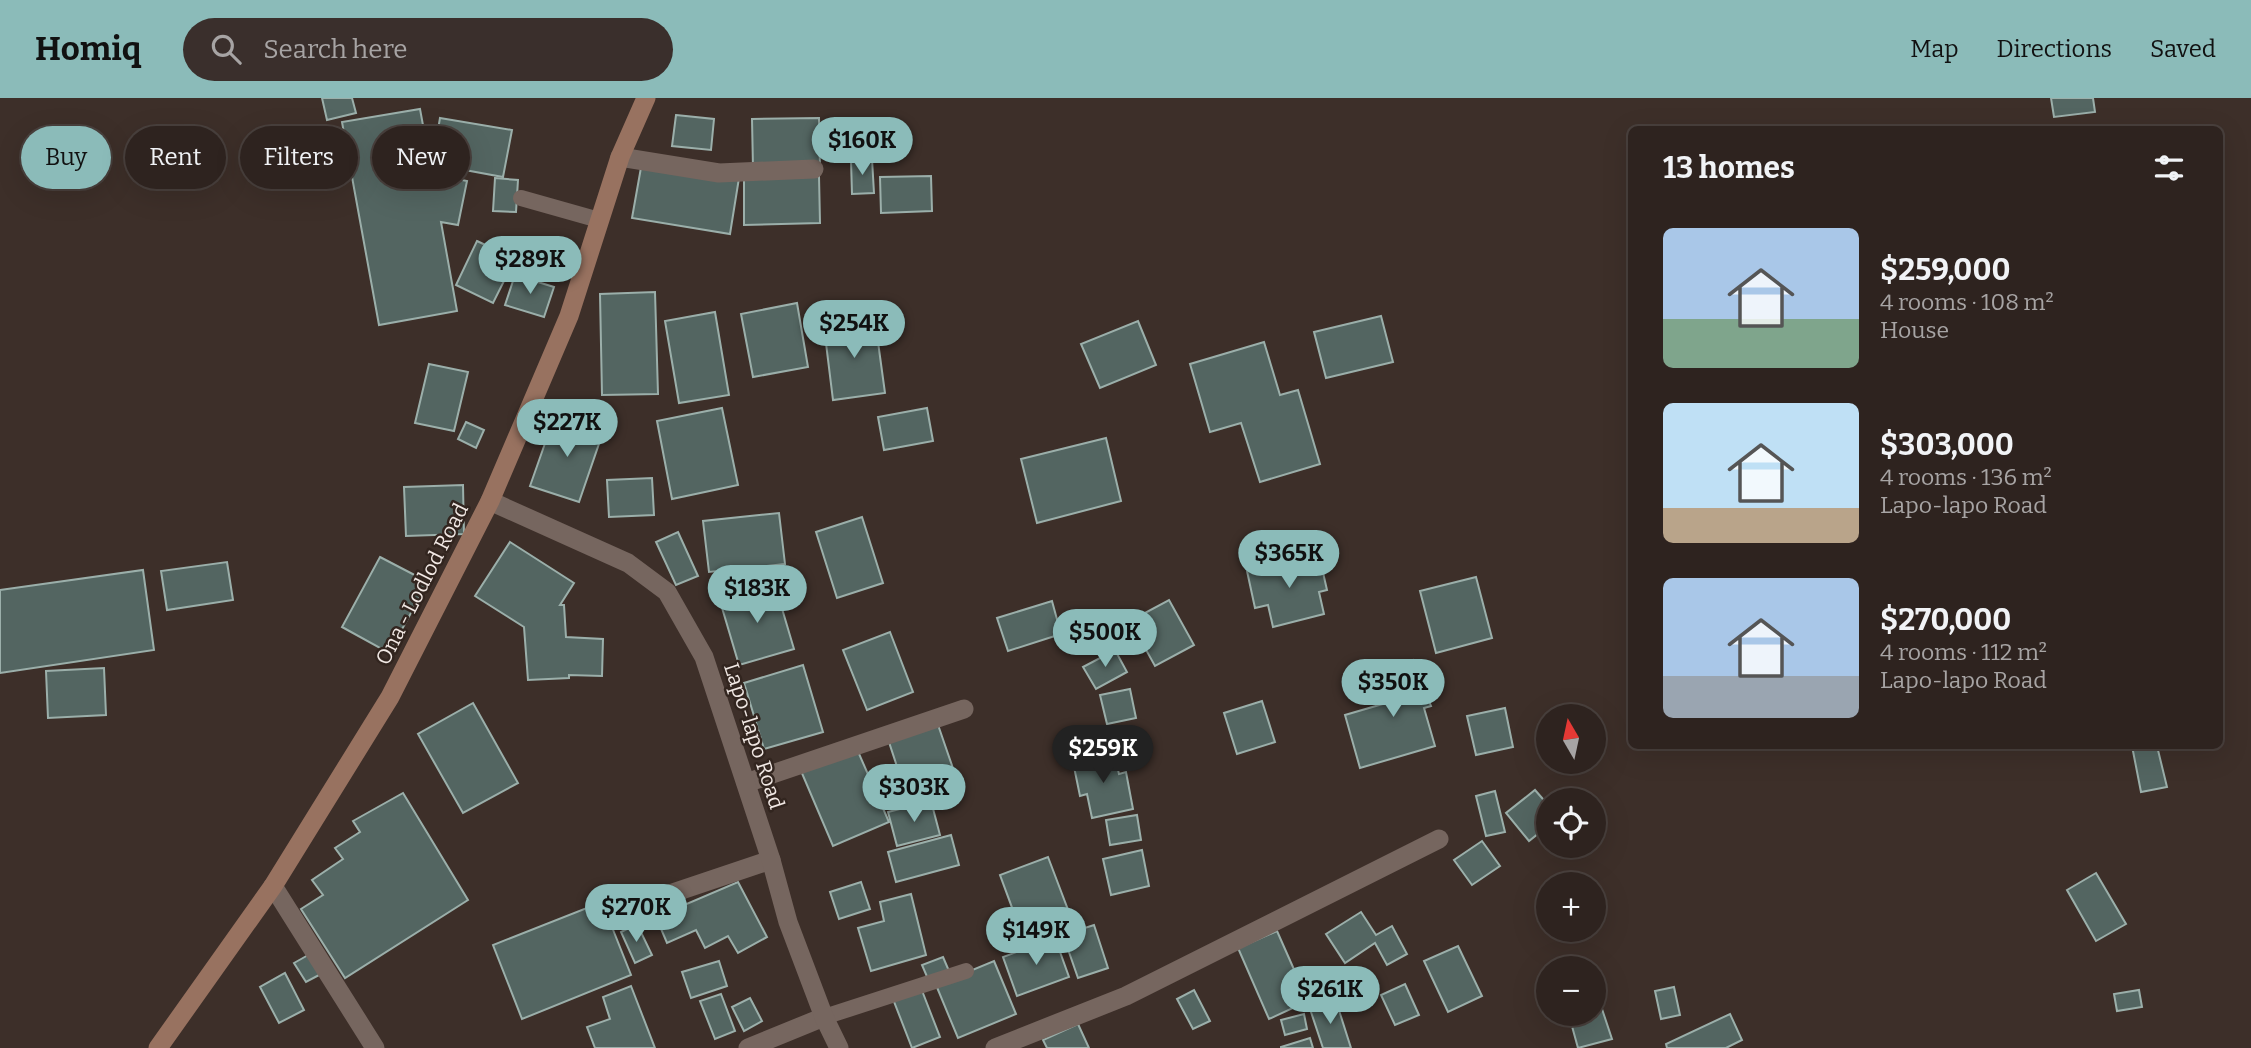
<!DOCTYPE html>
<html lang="en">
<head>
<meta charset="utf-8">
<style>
  body { margin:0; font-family:Bitter,serif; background:#3a2f2c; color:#f1f3f6; height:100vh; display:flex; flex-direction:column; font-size:26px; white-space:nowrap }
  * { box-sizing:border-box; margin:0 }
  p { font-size:23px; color:#a7a4a4 }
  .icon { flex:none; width:38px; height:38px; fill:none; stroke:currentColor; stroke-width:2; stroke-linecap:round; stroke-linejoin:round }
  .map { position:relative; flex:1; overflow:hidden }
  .details { position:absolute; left:1628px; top:28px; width:595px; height:623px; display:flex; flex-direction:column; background:#2e231f; border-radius:10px; box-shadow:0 7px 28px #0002,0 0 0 2px #49403d }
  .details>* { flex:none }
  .hud { position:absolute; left:21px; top:28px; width:665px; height:63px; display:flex; gap:14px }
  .needle { width:46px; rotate:351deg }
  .fabs { position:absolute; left:1536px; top:606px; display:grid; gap:14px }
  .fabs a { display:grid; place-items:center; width:70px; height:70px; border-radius:50%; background:#2e231f; box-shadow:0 7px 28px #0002,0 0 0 2px #49403d; font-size:35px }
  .price { position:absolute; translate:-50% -60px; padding:0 16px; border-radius:24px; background:#8bbbb9; color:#111; font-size:23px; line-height:46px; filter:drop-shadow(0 2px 4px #0008) }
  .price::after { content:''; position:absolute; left:50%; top:42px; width:21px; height:16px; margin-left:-10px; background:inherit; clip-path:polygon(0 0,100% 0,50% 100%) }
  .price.current { background:#222; color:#fff }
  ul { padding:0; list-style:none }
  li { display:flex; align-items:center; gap:21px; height:175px; padding:0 35px }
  li span { display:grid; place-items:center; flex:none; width:196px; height:140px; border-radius:10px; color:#555 }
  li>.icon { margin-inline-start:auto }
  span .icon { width:84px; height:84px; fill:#fffc; stroke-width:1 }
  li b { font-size:30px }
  h2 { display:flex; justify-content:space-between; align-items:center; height:84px; padding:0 35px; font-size:30px }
  .tag { padding:0 24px; border-radius:32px; background:#2e231f; box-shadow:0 7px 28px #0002,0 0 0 2px #49403d; font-size:24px; line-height:63px }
  .tag.current { background:#8bbbb9; color:#111 }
  header { display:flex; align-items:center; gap:42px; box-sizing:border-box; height:98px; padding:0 35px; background:#8bbbb9; color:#111 }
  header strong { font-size:33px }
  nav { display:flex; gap:38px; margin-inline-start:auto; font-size:24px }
  .search { width:490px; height:63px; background:#3a2f2c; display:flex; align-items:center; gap:18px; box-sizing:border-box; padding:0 24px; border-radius:38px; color:#a7a4a4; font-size:26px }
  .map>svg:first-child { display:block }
  .building { fill:#536561; stroke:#9bafaa; stroke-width:2 }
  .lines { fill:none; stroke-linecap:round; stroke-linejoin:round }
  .service { stroke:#76665f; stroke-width:16 }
  .minor { stroke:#76665f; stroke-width:19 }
  .tertiary { stroke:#76665f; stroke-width:19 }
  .secondary { stroke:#987260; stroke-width:19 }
  .labels { text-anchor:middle; stroke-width:5; stroke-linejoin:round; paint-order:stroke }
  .street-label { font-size:21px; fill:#f1e8e4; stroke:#32251f }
</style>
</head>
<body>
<header>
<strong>Homiq</strong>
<div class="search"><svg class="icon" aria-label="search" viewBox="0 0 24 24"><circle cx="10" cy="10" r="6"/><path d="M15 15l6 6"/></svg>Search here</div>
<nav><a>Map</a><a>Directions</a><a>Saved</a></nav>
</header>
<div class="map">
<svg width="2251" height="950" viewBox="0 0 2251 950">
  <rect width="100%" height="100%" fill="#3d2f29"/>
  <!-- building -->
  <g class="building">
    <polygon points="322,0 352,0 356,15 327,22"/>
    <polygon points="2051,0 2093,0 2095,14 2054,19"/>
    <polygon points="420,11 432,76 467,83 458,127 441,124 457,213 379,227 342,24"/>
    <polygon points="676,17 714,21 711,52 672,48"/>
    <polygon points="440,20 512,32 503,79 432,66"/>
    <polygon points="819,20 820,69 753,70 752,21"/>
    <polygon points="872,61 874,95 852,96 851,62"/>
    <polygon points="642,64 739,80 730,136 632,120"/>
    <polygon points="819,78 820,125 744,127 744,79"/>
    <polygon points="931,78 932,113 881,115 880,79"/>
    <polygon points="495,80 518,82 516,114 493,113"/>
    <polygon points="477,143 515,161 493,205 456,187"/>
    <polygon points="515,177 554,189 544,219 505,207"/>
    <polygon points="655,194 658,296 602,297 600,196"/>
    <polygon points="797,205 808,269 753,279 741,216"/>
    <polygon points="715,214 729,297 679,305 665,223"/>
    <polygon points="1381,218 1393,264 1326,280 1314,234"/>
    <polygon points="875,222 885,295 833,302 824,229"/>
    <polygon points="1138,223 1156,267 1100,290 1081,246"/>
    <polygon points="1264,244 1280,297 1298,292 1320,366 1260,384 1241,325 1210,334 1190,266"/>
    <polygon points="429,266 468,274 454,333 415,325"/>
    <polygon points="722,310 738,387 672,401 657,323"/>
    <polygon points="927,310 933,343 884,352 878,319"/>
    <polygon points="555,317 603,334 579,404 530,388"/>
    <polygon points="466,324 484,332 476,350 458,341"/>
    <polygon points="1106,340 1121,403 1037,425 1021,361"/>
    <polygon points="652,380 654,417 609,419 607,382"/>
    <polygon points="463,387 464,436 406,438 404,389"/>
    <polygon points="779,415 785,466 709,474 703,423"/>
    <polygon points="862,419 883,485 837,500 816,434"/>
    <polygon points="678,434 698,478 676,487 656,444"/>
    <polygon points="510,444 574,485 560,507 564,507 566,539 603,541 602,578 569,577 569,580 528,582 524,529 475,498"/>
    <polygon points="1319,457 1327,492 1319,494 1324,516 1273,529 1268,507 1255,510 1247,473"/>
    <polygon points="380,459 428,484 389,555 342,529"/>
    <polygon points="227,464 233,502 167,512 161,473"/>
    <polygon points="143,472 154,552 0,575 0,492"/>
    <polygon points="1476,479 1492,540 1436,555 1420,493"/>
    <polygon points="775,487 794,551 739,567 720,503"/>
    <polygon points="1169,502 1194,547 1155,568 1130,523"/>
    <polygon points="1052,503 1061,536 1008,553 997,520"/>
    <polygon points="890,534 913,594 867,612 843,552"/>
    <polygon points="1115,552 1127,574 1096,591 1083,569"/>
    <polygon points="1413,562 1431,608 1424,610 1435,648 1360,670 1345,617 1386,605 1375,577"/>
    <polygon points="803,567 823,634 764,651 744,585"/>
    <polygon points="104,570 106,617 48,620 46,573"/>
    <polygon points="1130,591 1136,620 1107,626 1100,597"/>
    <polygon points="1262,603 1275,644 1237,656 1224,615"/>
    <polygon points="473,605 518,685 463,715 418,636"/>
    <polygon points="1505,610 1513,649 1476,657 1467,618"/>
    <polygon points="936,621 957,682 907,699 887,638"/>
    <polygon points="2132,648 2157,648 2167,689 2141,694"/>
    <polygon points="856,649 889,724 833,748 801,673"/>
    <polygon points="1114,655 1119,676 1126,674 1133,711 1092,720 1087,696 1080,698 1073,664"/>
    <polygon points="1535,692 1549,708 1549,727 1529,743 1506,715"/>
    <polygon points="1495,693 1505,734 1486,738 1476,698"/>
    <polygon points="403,695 468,802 345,880 301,811 323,797 312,782 343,761 335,750 360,734 353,723"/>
    <polygon points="931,703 940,737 897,748 888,714"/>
    <polygon points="1137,717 1141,742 1110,747 1106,722"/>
    <polygon points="951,737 959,767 896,784 888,754"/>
    <polygon points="1482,743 1500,768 1472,787 1454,762"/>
    <polygon points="1142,752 1149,788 1111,797 1103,761"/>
    <polygon points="1048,759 1073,825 1024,842 1000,777"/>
    <polygon points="2096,775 2126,826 2096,843 2067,792"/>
    <polygon points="738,784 767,839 738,855 728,838 705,850 696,832 667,845 656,819"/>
    <polygon points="861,784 870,811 839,821 830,794"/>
    <polygon points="911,796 926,857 871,873 858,830 884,823 880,804"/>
    <polygon points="602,804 631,877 522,921 493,847"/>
    <polygon points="1361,814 1376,837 1392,828 1407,856 1387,867 1375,845 1345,865 1326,836"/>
    <polygon points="637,826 652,857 635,865 621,834"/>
    <polygon points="1094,827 1108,870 1078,880 1063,837"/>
    <polygon points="1277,833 1308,903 1269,921 1238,850"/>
    <polygon points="1055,840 1069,879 1017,898 1003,859"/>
    <polygon points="1458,848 1482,898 1448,914 1424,863"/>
    <polygon points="310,856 321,876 306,884 294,865"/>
    <polygon points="943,859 949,873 928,881 922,867"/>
    <polygon points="719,863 727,888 691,900 682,874"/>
    <polygon points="994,863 1016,916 958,940 936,887"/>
    <polygon points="285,875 304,912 279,925 260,889"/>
    <polygon points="1405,886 1419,917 1395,927 1381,897"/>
    <polygon points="631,888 655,950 595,950 587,929 610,921 603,899"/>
    <polygon points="1674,889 1680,917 1661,921 1655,893"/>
    <polygon points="921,890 940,939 912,950 893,901"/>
    <polygon points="1194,892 1210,923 1193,931 1177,901"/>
    <polygon points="2139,892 2142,909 2117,913 2114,896"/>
    <polygon points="721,896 735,933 715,941 700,903"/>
    <polygon points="750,900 762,923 744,933 732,909"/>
    <polygon points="1336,903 1351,950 1323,950 1310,911"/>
    <polygon points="1602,911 1612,941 1578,950 1570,921"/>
    <polygon points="1304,916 1307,931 1285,937 1281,922"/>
    <polygon points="1730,916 1742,942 1726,950 1667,950 1666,946"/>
    <polygon points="1078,926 1089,950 1047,950 1043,942"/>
    <polygon points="1310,940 1313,950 1281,950 1281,949"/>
  </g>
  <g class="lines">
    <!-- service -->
    <g class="service">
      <polyline points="521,100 599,122"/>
      <polyline points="824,919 966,873"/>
    </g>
    <!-- minor -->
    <g class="minor">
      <polyline points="620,59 719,75 814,71"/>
      <polyline points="746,685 964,611"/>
      <polyline points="273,788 375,950"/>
      <polyline points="634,808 771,762"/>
      <polyline points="748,950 824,919"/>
      <polyline points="995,950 1126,898 1439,741"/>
    </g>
    <!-- tertiary -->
    <polyline class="tertiary" points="490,403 628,465 667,494 704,559 771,762 788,824 824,919 839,950"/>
    <!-- secondary -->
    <polyline class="secondary" points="158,950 273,788 390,599 490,403 569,218 620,59 646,0"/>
  </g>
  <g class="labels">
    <!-- street labels -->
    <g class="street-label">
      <text transform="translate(422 486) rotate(-63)" y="7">Ona - Lodlod Road</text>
      <text transform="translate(754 638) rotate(72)" y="7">Lapo-lapo Road</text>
    </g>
  </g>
</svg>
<div class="fabs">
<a><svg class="needle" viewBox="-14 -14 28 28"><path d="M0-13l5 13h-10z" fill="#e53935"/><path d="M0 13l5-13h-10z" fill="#a7a4a4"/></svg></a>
<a><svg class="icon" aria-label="locate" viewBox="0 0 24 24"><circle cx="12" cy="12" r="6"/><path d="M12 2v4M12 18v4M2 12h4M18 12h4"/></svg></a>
<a>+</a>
<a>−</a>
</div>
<b class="price" style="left:862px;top:79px">$160K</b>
<b class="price" style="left:530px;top:198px">$289K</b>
<b class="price" style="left:854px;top:262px">$254K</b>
<b class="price" style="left:567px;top:361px">$227K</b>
<b class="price" style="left:1289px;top:492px">$365K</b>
<b class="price" style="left:757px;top:527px">$183K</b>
<b class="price" style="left:1105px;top:571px">$500K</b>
<b class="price" style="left:1393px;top:621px">$350K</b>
<b class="price current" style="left:1103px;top:687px">$259K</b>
<b class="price" style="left:914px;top:726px">$303K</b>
<b class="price" style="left:636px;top:846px">$270K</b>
<b class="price" style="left:1036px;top:869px">$149K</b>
<b class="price" style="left:1330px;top:928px">$261K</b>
<div class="hud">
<a class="tag current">Buy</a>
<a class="tag">Rent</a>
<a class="tag">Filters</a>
<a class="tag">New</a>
</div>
<section class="details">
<h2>13 homes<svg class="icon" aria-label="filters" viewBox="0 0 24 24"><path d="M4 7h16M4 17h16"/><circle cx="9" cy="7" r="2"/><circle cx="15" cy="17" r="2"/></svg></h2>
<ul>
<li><span style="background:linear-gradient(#a9c7e8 65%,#7fa58c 0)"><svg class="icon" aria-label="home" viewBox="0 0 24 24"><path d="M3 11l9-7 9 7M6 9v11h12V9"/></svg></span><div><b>$259,000</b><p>4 rooms · 108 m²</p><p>House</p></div></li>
<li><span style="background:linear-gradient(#bfe0f5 75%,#b9a48a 0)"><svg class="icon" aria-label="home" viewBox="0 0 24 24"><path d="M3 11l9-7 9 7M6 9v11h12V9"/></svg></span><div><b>$303,000</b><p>4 rooms · 136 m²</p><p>Lapo-lapo Road</p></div></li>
<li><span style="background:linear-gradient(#a9c7e8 70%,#9aa5b1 0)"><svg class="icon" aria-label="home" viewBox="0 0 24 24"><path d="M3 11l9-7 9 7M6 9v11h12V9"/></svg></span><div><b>$270,000</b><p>4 rooms · 112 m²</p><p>Lapo-lapo Road</p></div></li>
</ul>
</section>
</div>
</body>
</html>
